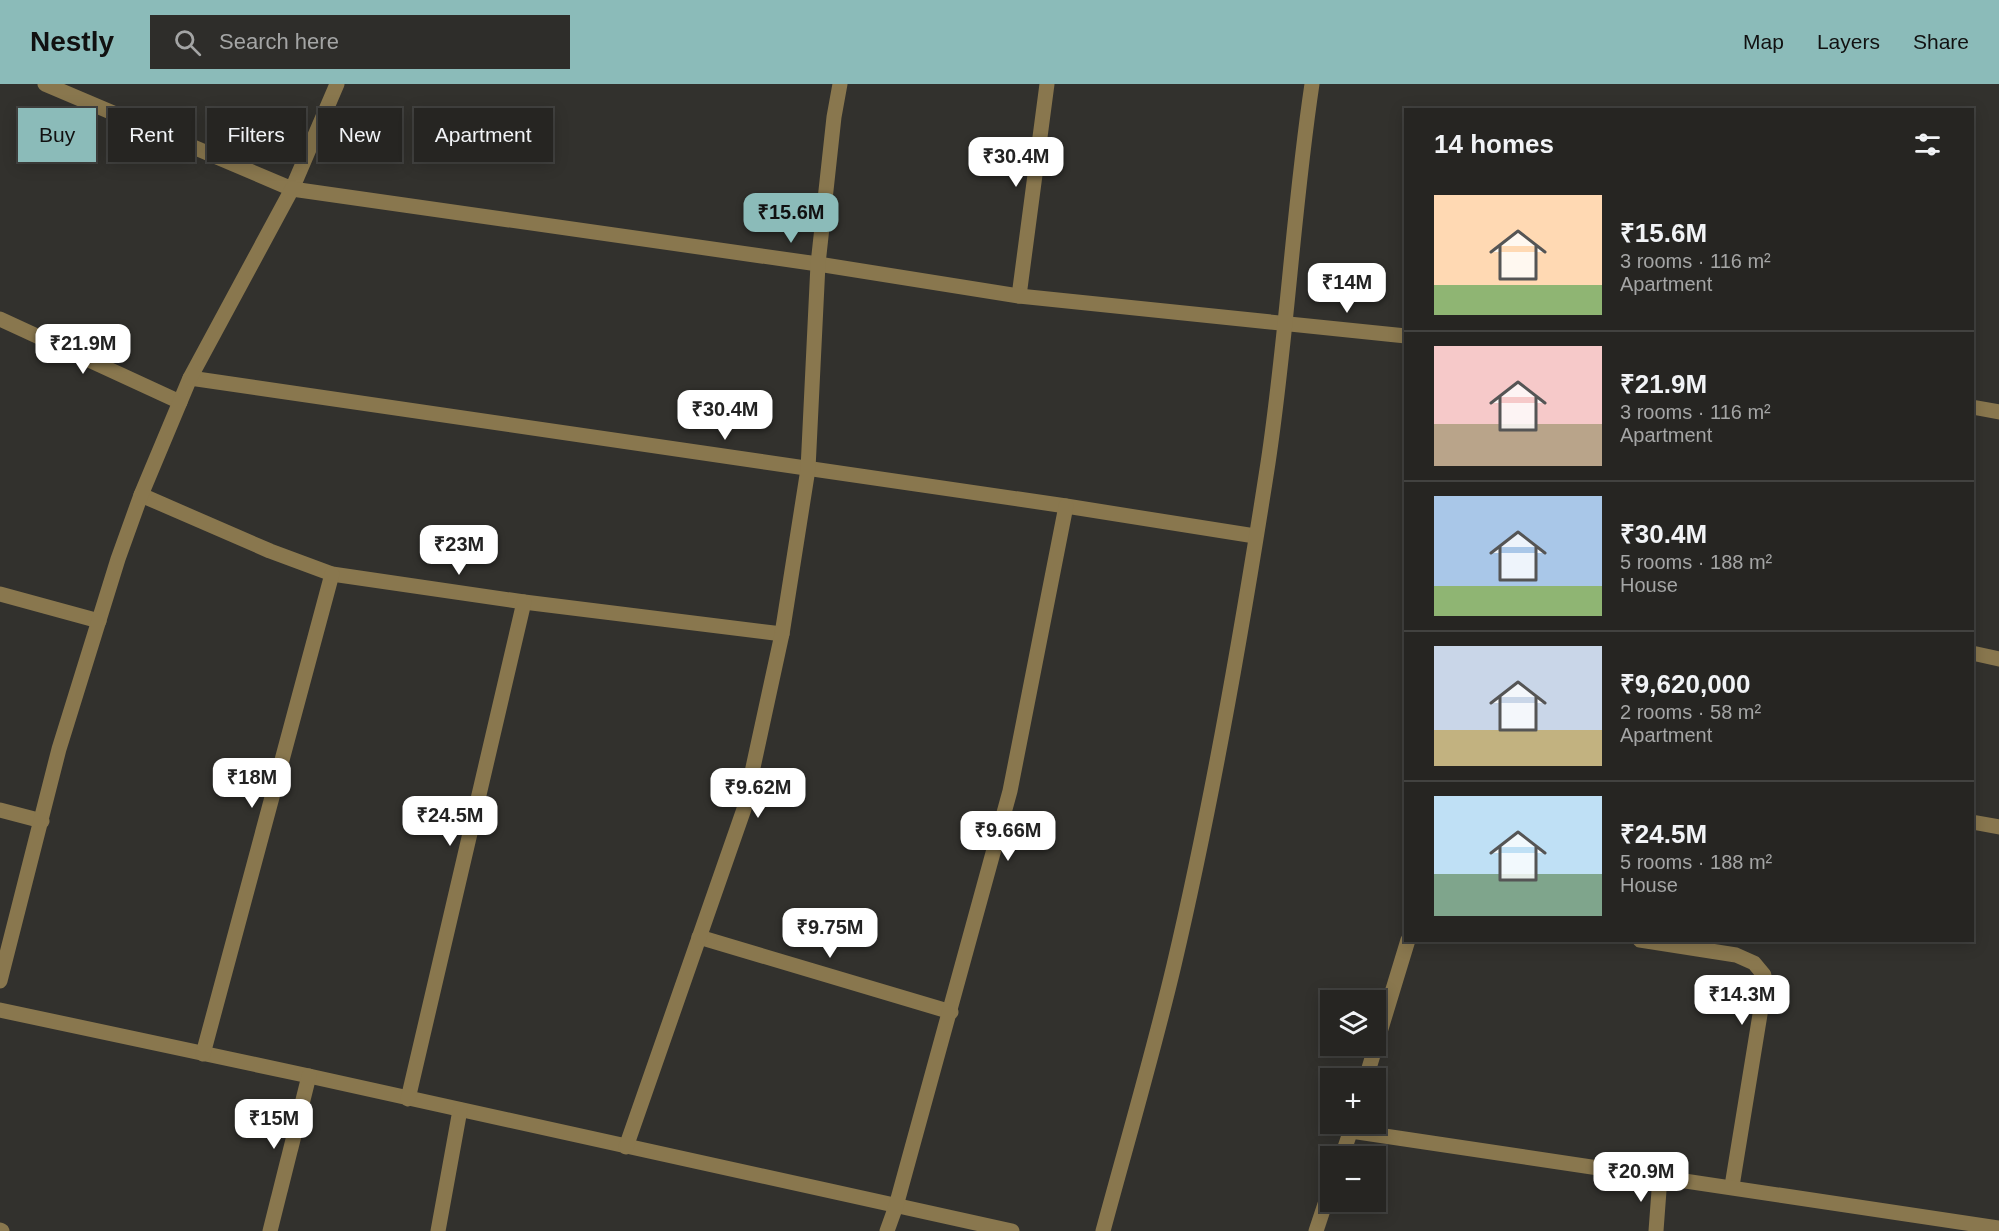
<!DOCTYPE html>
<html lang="en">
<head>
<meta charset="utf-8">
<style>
  body { margin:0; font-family:Helvetica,sans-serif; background:#2e2d2a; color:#f1f3f6; height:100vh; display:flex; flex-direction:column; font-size:22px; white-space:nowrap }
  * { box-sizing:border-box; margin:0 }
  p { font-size:20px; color:#a4a5a5 }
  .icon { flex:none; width:33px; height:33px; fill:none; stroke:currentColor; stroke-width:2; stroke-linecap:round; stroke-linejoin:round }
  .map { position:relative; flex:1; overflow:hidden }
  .drawer { position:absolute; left:1404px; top:24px; width:570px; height:834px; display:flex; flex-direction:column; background:#262522; border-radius:0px; box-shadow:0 3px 15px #0003,0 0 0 2px #424240 }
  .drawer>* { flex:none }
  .banner { position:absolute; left:18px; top:24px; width:570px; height:54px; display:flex; gap:12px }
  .fabs { position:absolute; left:1320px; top:906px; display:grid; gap:12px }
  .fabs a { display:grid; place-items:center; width:66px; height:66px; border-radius:0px; background:#262522; box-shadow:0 3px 15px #0003,0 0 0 2px #424240; font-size:30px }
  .price { position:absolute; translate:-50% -51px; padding:0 14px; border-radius:12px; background:#fff; color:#222; font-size:20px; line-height:39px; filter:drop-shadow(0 2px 3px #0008) }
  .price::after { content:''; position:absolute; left:50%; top:36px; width:18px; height:14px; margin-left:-9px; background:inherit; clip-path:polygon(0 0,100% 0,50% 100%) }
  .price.selected { background:#8bbbb9; color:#111 }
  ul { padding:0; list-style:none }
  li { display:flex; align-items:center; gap:18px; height:150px; padding:0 30px }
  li+li { border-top:2px solid #424240 }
  li span { display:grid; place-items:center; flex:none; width:168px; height:120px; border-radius:0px; color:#555 }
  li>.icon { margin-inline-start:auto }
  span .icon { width:72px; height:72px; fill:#fffc; stroke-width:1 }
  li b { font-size:26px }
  h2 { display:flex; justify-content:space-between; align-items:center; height:72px; padding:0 30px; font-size:26px }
  .tag { padding:0 21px; border-radius:0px; background:#262522; box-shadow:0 3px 15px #0003,0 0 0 2px #424240; font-size:21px; line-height:54px }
  .tag.selected { background:#8bbbb9; color:#111 }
  header { display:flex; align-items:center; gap:36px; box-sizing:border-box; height:84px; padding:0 30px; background:#8bbbb9; color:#111 }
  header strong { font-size:28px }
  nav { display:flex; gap:33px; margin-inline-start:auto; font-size:21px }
  .search { width:420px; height:54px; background:#2e2d2a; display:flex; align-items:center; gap:15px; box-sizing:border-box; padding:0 21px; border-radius:0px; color:#a4a5a5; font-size:22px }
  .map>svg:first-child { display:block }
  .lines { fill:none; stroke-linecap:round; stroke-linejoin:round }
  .minor { stroke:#89774e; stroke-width:15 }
</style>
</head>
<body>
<header>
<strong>Nestly</strong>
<div class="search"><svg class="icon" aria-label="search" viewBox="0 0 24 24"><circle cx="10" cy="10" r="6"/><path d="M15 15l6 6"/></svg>Search here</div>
<nav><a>Map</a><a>Layers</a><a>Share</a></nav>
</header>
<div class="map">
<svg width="1999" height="1147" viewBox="0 0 1999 1147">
  <rect width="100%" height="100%" fill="#32312d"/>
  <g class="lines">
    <!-- minor -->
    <g class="minor">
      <polyline points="45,0 292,105 337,0"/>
      <polyline points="1019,212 1047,0"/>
      <polyline points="0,235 180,318"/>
      <polyline points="190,294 1066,422 1255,452"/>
      <polyline points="1972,323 1999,328"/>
      <polyline points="141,411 270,467 332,490 524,518 782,550"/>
      <polyline points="0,510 99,537"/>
      <polyline points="1972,569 1999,575"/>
      <polyline points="0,726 42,737"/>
      <polyline points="1972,738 1999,743"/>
      <polyline points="699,853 951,928"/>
      <polyline points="1640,856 1736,871 1754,879 1764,891 1763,912 1732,1102"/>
      <polyline points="0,897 59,665 118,475 141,411 190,294 292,105 818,180 1019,212 1406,252"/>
      <polyline points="0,926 309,992 1012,1147"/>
      <polyline points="203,970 332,490"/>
      <polyline points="1366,994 1408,856"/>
      <polyline points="408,1015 524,518"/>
      <polyline points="1351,1047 1999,1144"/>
      <polyline points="626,1063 744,725 782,550 808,385 818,180 834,33 840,0"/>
      <polyline points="1342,1072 1353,1040"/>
      <polyline points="0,1146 2,1147"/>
      <polyline points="270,1147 309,992"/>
      <polyline points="438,1147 460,1026"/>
      <polyline points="887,1147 896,1122 1010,707 1066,422"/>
      <path d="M1103,1147C1127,1058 1153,970 1174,881C1213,715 1242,547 1268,379C1287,253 1293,126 1312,0"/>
      <polyline points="1316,1147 1330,1105"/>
      <polyline points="1656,1147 1660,1093"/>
    </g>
  </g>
</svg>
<div class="fabs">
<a><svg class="icon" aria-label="layers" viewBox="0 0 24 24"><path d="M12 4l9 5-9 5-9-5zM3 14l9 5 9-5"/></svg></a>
<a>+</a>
<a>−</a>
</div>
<b class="price" style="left:1016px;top:104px">₹30.4M</b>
<b class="price selected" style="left:791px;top:160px">₹15.6M</b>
<b class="price" style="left:1347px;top:230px">₹14M</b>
<b class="price" style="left:83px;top:291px">₹21.9M</b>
<b class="price" style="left:725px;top:357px">₹30.4M</b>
<b class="price" style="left:459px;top:492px">₹23M</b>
<b class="price" style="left:252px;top:725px">₹18M</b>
<b class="price" style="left:758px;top:735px">₹9.62M</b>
<b class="price" style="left:450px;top:763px">₹24.5M</b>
<b class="price" style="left:1008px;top:778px">₹9.66M</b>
<b class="price" style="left:830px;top:875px">₹9.75M</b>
<b class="price" style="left:1742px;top:942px">₹14.3M</b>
<b class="price" style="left:274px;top:1066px">₹15M</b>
<b class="price" style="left:1641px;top:1119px">₹20.9M</b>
<div class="banner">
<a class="tag selected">Buy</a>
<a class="tag">Rent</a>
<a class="tag">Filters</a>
<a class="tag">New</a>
<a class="tag">Apartment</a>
</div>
<section class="drawer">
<h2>14 homes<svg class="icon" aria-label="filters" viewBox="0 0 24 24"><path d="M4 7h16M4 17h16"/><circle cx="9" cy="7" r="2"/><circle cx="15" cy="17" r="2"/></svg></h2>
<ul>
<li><span style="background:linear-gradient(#ffd9b3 75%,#8fb573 0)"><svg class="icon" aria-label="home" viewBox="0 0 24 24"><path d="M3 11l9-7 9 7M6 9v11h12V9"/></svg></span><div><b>₹15.6M</b><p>3 rooms · 116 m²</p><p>Apartment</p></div></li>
<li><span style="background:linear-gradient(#f6c9c9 65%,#b9a48a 0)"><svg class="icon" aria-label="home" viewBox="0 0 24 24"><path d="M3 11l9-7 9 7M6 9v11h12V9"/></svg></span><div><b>₹21.9M</b><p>3 rooms · 116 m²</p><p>Apartment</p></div></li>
<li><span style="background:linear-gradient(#a9c7e8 75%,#8fb573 0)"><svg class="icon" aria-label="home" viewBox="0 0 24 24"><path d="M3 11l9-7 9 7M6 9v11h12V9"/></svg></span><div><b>₹30.4M</b><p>5 rooms · 188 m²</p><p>House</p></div></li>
<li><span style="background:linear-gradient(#c9d6e8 70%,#c2b280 0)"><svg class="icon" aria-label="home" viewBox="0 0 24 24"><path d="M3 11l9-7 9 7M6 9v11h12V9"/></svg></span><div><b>₹9,620,000</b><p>2 rooms · 58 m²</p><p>Apartment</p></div></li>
<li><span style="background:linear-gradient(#bfe0f5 65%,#7fa58c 0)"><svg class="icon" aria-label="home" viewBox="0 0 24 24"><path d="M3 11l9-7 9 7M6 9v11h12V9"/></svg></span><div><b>₹24.5M</b><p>5 rooms · 188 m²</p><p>House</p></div></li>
</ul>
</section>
</div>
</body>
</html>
